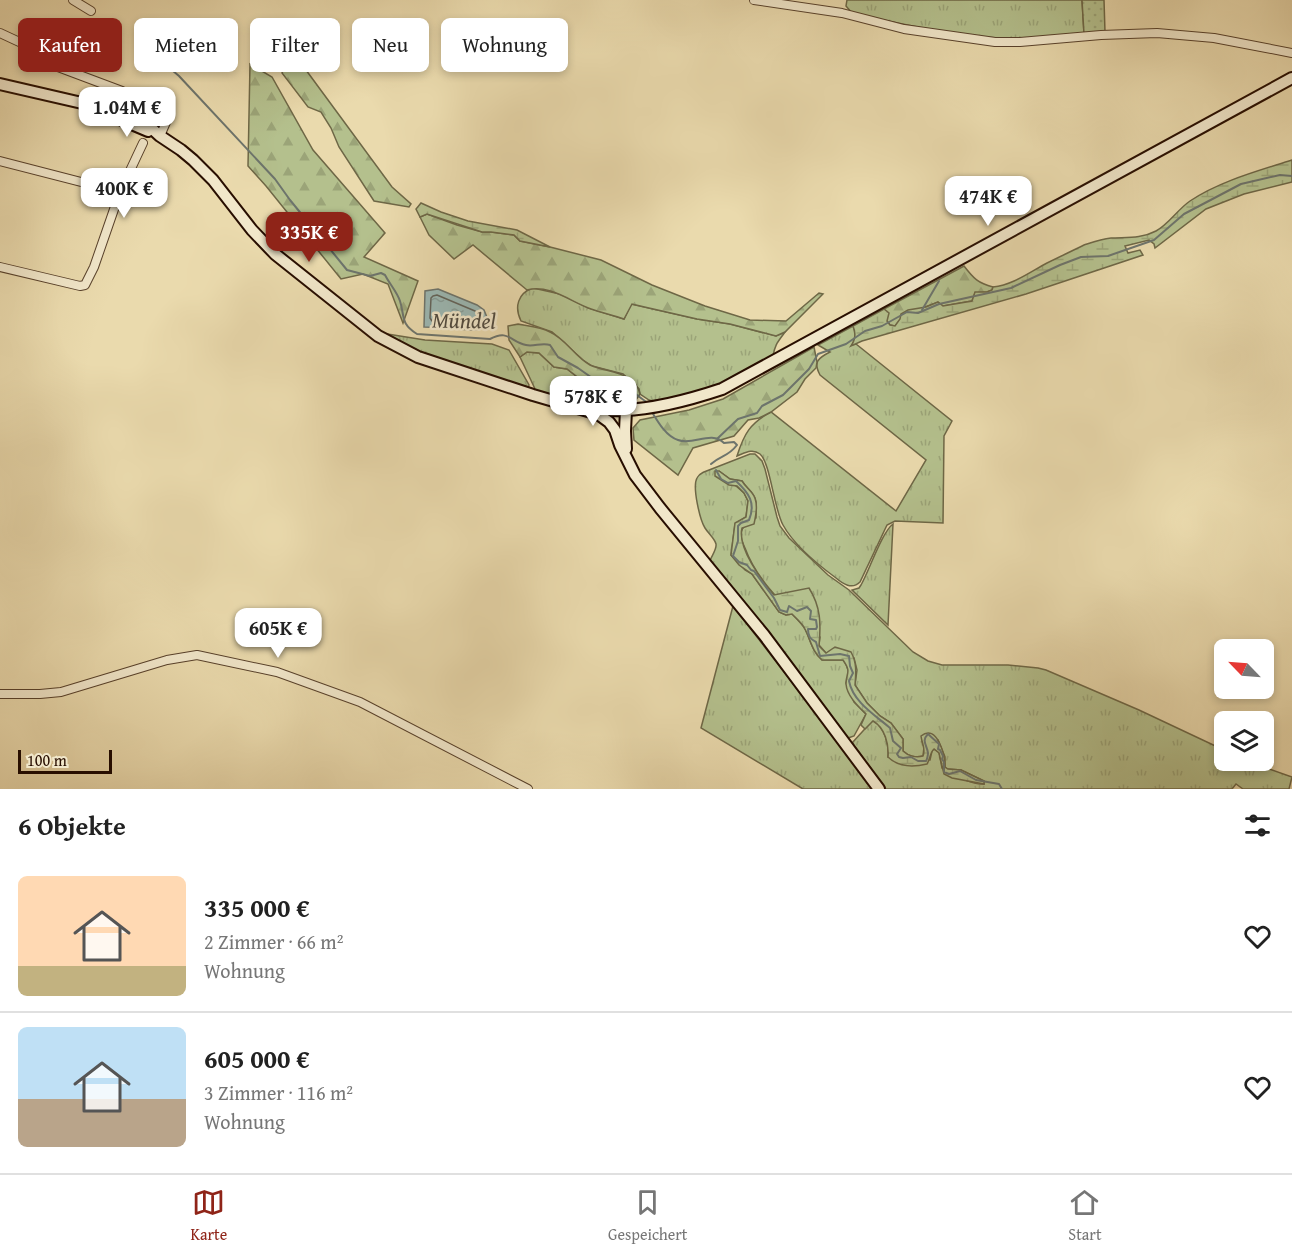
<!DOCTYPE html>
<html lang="de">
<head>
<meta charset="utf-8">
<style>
  body { margin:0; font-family:"Gentium Book Plus",serif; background:#f2f2f2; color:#222; height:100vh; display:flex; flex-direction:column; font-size:22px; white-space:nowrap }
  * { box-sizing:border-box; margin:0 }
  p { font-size:20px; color:#767676 }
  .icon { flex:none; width:33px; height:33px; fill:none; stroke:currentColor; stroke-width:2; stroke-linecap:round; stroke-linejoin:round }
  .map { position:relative; height:789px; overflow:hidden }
  .panel { display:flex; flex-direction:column; background:#fff; flex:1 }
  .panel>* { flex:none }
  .guide { position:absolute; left:18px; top:18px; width:600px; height:54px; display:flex; gap:12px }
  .needle { width:39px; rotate:295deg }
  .buttons { position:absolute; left:1214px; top:639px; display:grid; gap:12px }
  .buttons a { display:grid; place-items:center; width:60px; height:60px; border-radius:9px; background:#fff; box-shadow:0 3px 9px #0003; font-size:30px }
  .scale { position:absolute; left:18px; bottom:15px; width:94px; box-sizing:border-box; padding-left:6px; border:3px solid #280e00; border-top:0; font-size:16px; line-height:21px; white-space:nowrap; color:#280e00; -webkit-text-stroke:4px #f1e7ca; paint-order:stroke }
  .price { position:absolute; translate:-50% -51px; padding:0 14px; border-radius:12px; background:#fff; color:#222; font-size:20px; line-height:39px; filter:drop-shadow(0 2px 3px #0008) }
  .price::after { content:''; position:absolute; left:50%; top:36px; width:18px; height:14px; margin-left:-9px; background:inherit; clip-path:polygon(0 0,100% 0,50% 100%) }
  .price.current { background:#8f2418; color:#fff }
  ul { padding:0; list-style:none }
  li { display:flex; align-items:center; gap:18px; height:150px; padding:0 18px }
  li+li { border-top:2px solid #e0e0e0 }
  li span { display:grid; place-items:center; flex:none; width:168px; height:120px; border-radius:9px; color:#555 }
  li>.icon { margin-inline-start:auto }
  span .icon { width:72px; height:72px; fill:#fffc; stroke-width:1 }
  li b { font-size:26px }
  h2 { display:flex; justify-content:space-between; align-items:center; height:72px; padding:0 18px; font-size:26px }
  .chip { padding:0 21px; border-radius:9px; background:#fff; box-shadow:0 3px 9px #0003; font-size:21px; line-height:54px }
  .chip.current { background:#8f2418; color:#fff }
  .menu { display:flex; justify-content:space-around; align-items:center; height:84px; border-top:2px solid #e0e0e0; background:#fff; font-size:16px; color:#767676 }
  .menu a { display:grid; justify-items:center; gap:3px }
  .menu .current { color:#8f2418 }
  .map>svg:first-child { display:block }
  .grass { fill:url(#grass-tufts); stroke:#6e6746; stroke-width:1.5 }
  .forest { fill:url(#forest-firs); stroke:#6e6746; stroke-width:1.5 }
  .wetland { fill:url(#wetland-marsh); stroke:#6e6746; stroke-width:1.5 }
  .garden { fill:url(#garden-dots); stroke:#6e6746; stroke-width:1.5 }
  .water { fill:url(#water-ripples); stroke:#6d746c; stroke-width:1.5 }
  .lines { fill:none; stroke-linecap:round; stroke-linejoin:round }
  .shore { stroke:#62635a; stroke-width:1.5 }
  .stream { stroke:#6d746c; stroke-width:2 }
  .minor-casing { stroke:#58412b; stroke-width:10 }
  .secondary-casing { stroke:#280e00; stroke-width:14 }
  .minor { stroke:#f1e7ca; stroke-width:8 }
  .secondary { stroke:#f1e7ca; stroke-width:10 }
  .labels { text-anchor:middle; stroke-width:5; stroke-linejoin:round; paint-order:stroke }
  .water-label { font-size:22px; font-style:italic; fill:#504a3f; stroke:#f1e7ca }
</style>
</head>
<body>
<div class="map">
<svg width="1292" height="789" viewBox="0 0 1292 789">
  <defs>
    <pattern id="grass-tufts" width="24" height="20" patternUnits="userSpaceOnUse" patternTransform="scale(1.5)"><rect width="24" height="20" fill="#b4c08d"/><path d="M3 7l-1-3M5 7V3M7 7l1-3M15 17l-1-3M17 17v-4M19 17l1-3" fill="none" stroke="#9ba478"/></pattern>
    <pattern id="forest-firs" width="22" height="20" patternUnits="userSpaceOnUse" patternTransform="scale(1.5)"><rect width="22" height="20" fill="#b4c08d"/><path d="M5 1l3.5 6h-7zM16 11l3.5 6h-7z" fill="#9ba478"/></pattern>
    <pattern id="wetland-marsh" width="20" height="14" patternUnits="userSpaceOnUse" patternTransform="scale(1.5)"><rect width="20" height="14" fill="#b4c08d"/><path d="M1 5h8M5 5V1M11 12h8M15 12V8" fill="none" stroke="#9ba478"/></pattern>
    <pattern id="garden-dots" width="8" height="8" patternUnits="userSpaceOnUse" patternTransform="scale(1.5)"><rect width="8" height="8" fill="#b4c08d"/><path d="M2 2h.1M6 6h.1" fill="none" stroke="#9ba478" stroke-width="1.8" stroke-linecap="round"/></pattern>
    <pattern id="water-ripples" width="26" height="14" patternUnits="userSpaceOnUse" patternTransform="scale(1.5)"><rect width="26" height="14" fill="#9bb8b4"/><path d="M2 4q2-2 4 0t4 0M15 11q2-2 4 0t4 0" fill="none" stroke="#869d99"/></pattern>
  </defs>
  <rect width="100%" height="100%" fill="#eadaad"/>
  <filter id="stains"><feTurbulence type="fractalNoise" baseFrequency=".00333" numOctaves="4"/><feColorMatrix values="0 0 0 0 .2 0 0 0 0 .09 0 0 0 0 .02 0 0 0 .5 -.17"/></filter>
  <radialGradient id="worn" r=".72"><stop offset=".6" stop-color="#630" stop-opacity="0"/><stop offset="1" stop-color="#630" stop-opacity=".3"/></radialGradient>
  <!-- grass -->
  <g class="grass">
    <path d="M847,0H1082L1084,34C1068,36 1053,39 1038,39C974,40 913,27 852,13L846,6Z"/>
    <path d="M533,288L560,294L589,308L624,319L631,304L697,319L730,324L776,336L785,332C778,342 775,344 773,356L723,384L690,395L656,402L649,400L640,394L639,389L623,374L592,366L583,360L552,332L521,321C514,307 518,293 533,288Z"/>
    <path d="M853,326C856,333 856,339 852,345L856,344L952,421L944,436L943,523L895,521L887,525L860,582C852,590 843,584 836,578C817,564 794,545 783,525C774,509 770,462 760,454C752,448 745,453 737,456C744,434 750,423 771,412L896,511L926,460L820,375C813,362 818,358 830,352L818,345Z"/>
    <polygon points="381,333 425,340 492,344 509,350 529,385 528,390 415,351"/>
    <polygon points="527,352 539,353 554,367 567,369 589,386 598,390 618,392 628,398 633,404 592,403 564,400 536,391 520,357"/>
    <path d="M750,454H755L762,461L765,469L777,517L780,526L789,538L828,575L849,590L913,652L928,661L942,665H1008L1038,668L1046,670L1139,710L1224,750V760L1247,761L1292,777L1289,789H1243L1236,784L1232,789H886L852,743L873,720C885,728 889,744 888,757L930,760L932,751L934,749L939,752L942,768C955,775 970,785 984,784V781L961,770L947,769L945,767V757L938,740L922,741L924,747L923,756C916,758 908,756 903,751V739L891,723L880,716L867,703L855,685L857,670L854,658L826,653L819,645L820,637C791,611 759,586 745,548C743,544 739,535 742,530C743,526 752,521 756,518C756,509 758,500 752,493C748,488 745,486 742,481L730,479L719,471L744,493L748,501L746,517L735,524L731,555L745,570L752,574L779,612L786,615L792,614C797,619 802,624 805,629C811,641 812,651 822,660H843L846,664L849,673L846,683L854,702L866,714L854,736L848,738L809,686L710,561C711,556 717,550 716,544C715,539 708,533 705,528C700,520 692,487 697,478C699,474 700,474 704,472Z"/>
    <path d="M893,524L888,625L852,590L859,588L861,585C869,571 882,532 893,524Z"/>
    <polygon points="733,606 836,739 872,789 803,789 701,728"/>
  </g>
  <!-- forest -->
  <g class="forest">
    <polygon points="299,56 306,70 392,187 411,204 409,207 374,201 339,147 331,128 321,112 308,107 282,73 288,60"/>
    <polygon points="250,64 272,77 313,150 385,233 364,257 418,281 403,323 388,284 363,274 341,279 266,186 248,166"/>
    <path d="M427,214L457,225L482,232H491L514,235L520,241L550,247L601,260L652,285L705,306L750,320L786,321L819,293L823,294L785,332L776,336L730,324L697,319L632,304L624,319C613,315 602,313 591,309C571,302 550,284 527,290L473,245L454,259L429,235L420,217Z"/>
    <path d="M964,266C974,279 978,283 993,287L992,290L987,292L975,293L972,301L943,306L938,302C923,308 905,312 895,326L890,325L886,320L884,309Z"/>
    <path d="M518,324C529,326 541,327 550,332C566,339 575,357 590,365C607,373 635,371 640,394L633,404L628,398L618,392L598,390L589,386L567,369L554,367L539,353L527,352L520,357L509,340L508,326Z"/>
    <polygon points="814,347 817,362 816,368 805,379 797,392 771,412 759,418 748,420 734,436 693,448 678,475 634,440 633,428 640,420 689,410 723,399"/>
  </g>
  <!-- wetland -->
  <g class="wetland">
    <path d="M1292,160V182L1244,194L1206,209L1155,248L1154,244L1149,240L1125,246L1128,253L1140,250L1143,255L1026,294L862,341L851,346C856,339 856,333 853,326L884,309L889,313L887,321L890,325L895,326L900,319L901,314L908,310L926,307L938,302L943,306L972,301L975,292H987L992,290L993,287C1013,285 1030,272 1047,263C1059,257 1072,251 1084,245C1093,242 1101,239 1111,238C1126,237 1141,239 1156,231C1169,224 1177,210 1190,201C1220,181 1258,171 1292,160Z"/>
    <polygon points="421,203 441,212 468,221 517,230 550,247 520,241 514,235 491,232 482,232 427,214 420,217 416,209"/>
    <path d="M715,471H719L730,479L742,481C745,486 749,489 752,493C759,501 756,515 754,524L742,528C737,548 762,581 774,595L809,588C821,607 821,624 819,646L826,653L835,647L851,652C857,663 856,673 855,685L867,703L880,716L891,723L903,739V751C908,756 916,758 923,756C926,749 922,744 921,736C937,723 945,755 945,767L948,769L961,770L984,781V784L952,778L944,774L939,753L934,749C930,752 930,760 927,764C914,767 898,767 888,757C889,744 885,728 873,721L865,729L861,725L866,714C858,706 847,696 846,684C846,672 852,673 843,660H822C812,651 811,641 805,629C803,624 797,619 792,614L786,615L779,612L752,574L739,565L731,555L735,523L746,517L748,501L744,493L737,486L729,485L715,476Z"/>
  </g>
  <!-- garden -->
  <polygon class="garden" points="1082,0 1104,0 1105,32 1084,34"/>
  <!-- water -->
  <path class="water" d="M438,289L477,305L484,310L491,327C474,333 443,327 424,327L425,291Z"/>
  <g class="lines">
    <!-- shore -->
    <polygon class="shore" points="437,295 475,311 479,314 481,322 473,323 432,321 430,318 431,298 433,296"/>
    <!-- stream -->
    <g class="stream">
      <path d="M146,48L179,76L275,179L290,200L347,270L370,276L381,273L385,275C389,283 397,292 400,301C405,317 400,323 417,334L490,339C509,329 510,342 526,345C534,347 542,342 550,345L558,357L578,368L595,380L607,379L626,387L645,401L648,404"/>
      <polyline points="922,310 939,281"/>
      <path d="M652,412C658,422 666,436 678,440C693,446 711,430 724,443L734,442L737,445C728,457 721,455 711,464"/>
      <polyline points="718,438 738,419 757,413 762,406 783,395 809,369 818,354 846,344 865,331 882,326 907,312 918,313 939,304 1011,288 1060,265 1081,257 1108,256 1154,240 1184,214 1241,184 1280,175 1292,176"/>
      <path d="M716,470L721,479L728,483L736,481C749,493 756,503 749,520L741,523L738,526V541L733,556L739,562L747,565L751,570L754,571L774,598L780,610L787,612L789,606L797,611L807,607L811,611L810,619L816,620L817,627L816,629H808C808,636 810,639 816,642L820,656L840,654L849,656L850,666L853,673L849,681C853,702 875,715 890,728L893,741L901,748L897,754L899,757L903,758L911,757L918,761H926C927,760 928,755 928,753C927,745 921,741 928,734L939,744L938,749L940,750L943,756L942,759L944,762V772L949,774L960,771L976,780L999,784L1002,789"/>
    </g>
    <defs>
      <g id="minor">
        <polyline points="73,0 91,11"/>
        <polyline points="754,0 842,13 904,29 995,42 1020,42 1101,35 1157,33 1214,38 1292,53"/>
        <polyline points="0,33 28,46 58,67 122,91 144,105 161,112 167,120 160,136"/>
        <polyline points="0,161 120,192"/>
        <polyline points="0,267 80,286 85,285 94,267 120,192 143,143"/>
        <polyline points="0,694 40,694 61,692 167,660 197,655 277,672 360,702 528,789"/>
      </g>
      <g id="secondary">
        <polyline points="0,84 95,106 110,111 130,115 147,124 160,136 181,150 193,160 213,180 252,230 275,254 378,336 418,357 533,395 598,414 609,422 615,430 620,445 635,475 660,508 764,635 879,789"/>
        <polyline points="112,113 122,120 148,131"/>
        <path d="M591,409C602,409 613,411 624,410C656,409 692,399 722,389L1292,78"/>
        <polyline points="626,449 625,431 626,410"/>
      </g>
    </defs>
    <!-- minor casing -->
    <use href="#minor" class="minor-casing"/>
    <!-- secondary casing -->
    <use href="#secondary" class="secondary-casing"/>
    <!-- minor -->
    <use href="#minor" class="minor"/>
    <!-- secondary -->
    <use href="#secondary" class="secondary"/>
  </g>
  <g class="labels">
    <!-- water labels -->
    <g class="water-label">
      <text transform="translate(464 320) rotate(1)" y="8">Mündel</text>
    </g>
  </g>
  <rect width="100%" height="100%" filter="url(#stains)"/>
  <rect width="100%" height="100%" fill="url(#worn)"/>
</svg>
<div class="buttons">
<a><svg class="needle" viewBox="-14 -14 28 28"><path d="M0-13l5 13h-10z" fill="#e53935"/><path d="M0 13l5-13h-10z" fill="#767676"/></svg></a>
<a><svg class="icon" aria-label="layers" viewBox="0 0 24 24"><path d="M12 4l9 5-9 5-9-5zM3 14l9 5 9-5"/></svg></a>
</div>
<div class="scale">100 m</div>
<b class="price" style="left:127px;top:138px">1.04M €</b>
<b class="price" style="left:124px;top:219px">400K €</b>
<b class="price" style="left:988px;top:227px">474K €</b>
<b class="price current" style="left:309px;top:263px">335K €</b>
<b class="price" style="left:593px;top:427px">578K €</b>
<b class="price" style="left:278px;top:659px">605K €</b>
<div class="guide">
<a class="chip current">Kaufen</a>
<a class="chip">Mieten</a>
<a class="chip">Filter</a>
<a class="chip">Neu</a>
<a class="chip">Wohnung</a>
</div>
</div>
<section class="panel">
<h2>6 Objekte<svg class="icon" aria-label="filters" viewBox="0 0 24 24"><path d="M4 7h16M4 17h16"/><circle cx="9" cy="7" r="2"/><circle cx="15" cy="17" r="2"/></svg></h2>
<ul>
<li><span style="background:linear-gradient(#ffd9b3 75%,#c2b280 0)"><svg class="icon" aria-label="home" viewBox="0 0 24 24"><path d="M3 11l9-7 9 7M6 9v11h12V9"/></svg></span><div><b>335 000 €</b><p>2 Zimmer · 66 m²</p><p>Wohnung</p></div><svg class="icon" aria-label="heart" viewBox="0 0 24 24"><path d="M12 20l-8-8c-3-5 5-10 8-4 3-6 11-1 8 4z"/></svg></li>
<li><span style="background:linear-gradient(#bfe0f5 60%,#b9a48a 0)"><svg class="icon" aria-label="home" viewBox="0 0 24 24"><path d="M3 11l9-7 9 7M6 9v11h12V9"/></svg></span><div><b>605 000 €</b><p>3 Zimmer · 116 m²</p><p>Wohnung</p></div><svg class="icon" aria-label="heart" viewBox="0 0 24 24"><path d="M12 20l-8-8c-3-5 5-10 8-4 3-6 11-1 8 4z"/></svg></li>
</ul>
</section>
<nav class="menu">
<a class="current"><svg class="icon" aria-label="map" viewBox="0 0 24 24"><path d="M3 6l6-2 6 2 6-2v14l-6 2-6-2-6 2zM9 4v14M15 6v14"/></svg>Karte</a>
<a><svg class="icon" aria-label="saved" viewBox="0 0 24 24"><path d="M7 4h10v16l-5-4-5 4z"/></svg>Gespeichert</a>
<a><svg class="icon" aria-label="home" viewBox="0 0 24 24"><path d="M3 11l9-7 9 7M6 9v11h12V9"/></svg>Start</a>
</nav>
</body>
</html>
